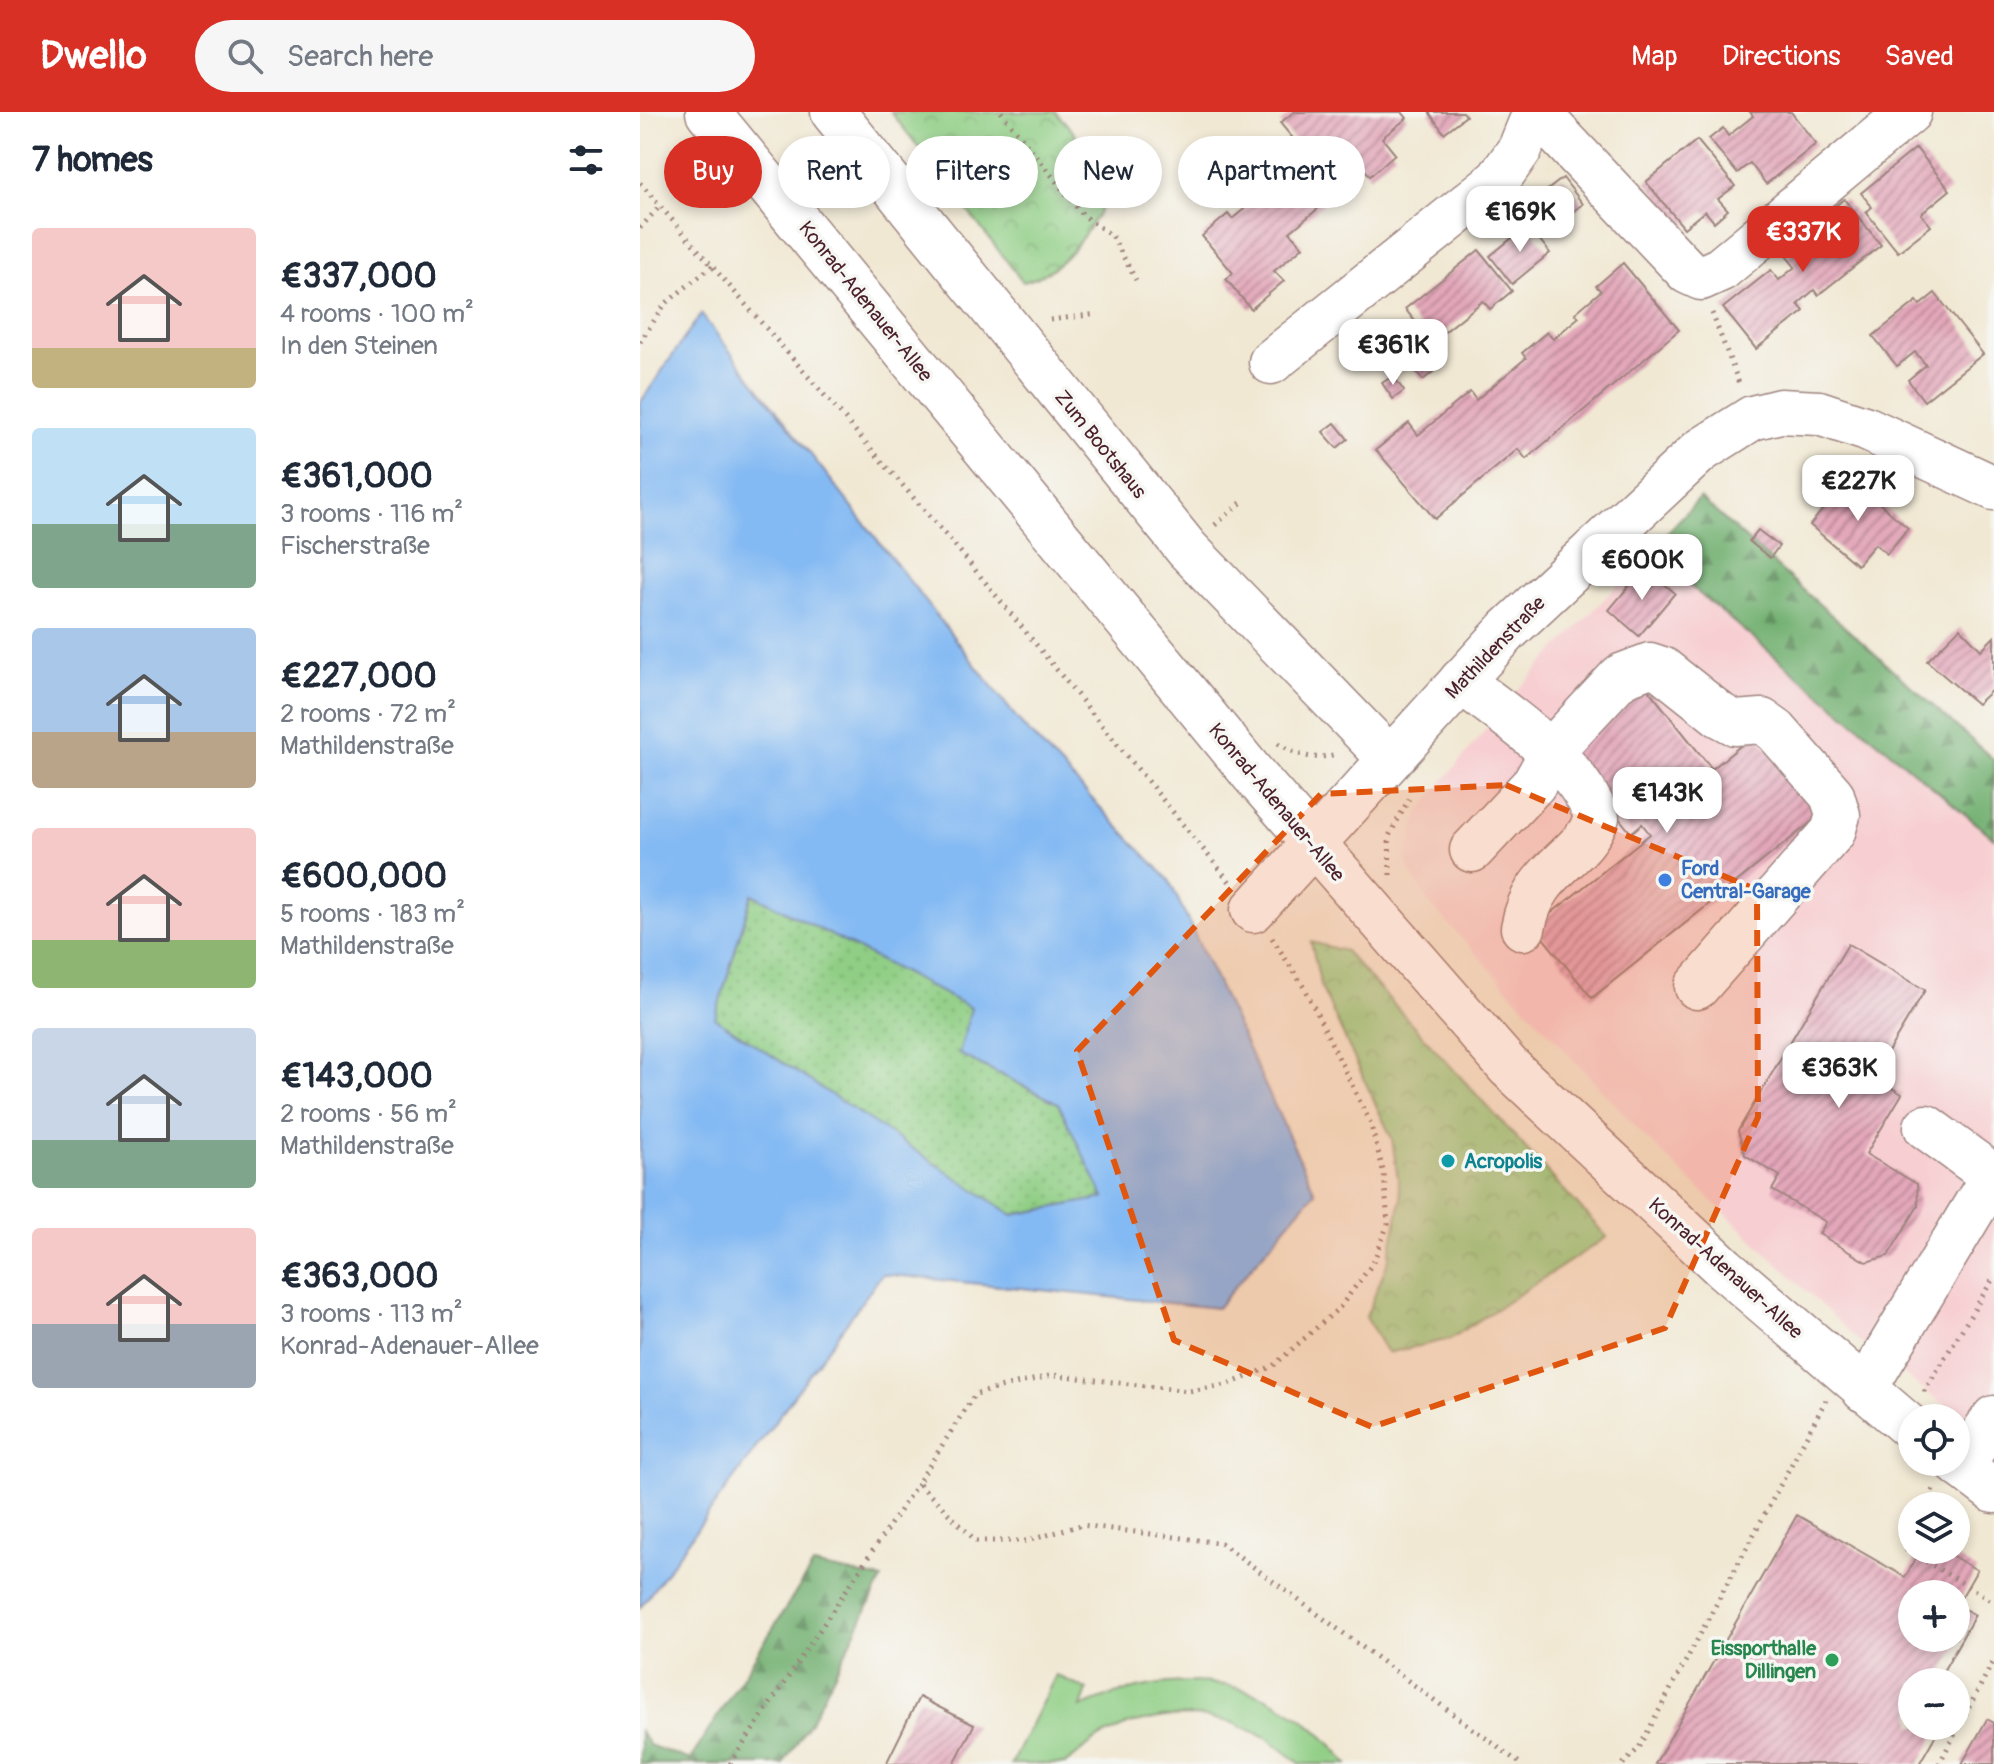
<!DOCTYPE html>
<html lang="en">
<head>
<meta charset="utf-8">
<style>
  body { margin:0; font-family:Pangolin,sans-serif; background:#f6f6f7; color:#1f2937; height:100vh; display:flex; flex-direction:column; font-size:30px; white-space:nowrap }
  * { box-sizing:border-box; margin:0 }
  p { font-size:26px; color:#747a83 }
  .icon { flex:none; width:44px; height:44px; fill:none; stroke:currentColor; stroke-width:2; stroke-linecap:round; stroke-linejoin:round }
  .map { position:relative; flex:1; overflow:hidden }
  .side { display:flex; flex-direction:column; background:#fff; width:640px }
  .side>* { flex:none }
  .hud { position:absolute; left:24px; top:24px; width:760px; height:72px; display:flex; gap:16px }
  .fabs { position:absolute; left:1258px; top:1292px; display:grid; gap:16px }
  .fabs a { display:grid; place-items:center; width:72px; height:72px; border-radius:50%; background:#fff; box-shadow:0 4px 12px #0003; font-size:40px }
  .price { position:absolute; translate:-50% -68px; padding:0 18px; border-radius:16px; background:#fff; color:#222; font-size:26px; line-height:52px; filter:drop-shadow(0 2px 4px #0008) }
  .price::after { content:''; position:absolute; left:50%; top:48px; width:24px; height:18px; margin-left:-12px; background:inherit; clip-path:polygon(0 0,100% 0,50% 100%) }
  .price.active { background:#d93025; color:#fff }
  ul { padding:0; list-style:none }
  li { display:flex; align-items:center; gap:24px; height:200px; padding:0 32px }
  li span { display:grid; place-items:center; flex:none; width:224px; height:160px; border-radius:8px; color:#555 }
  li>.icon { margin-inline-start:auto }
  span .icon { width:96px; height:96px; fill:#fffc; stroke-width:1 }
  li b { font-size:34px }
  h2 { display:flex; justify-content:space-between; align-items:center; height:96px; padding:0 32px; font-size:34px }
  .tag { padding:0 28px; border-radius:36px; background:#fff; box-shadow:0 4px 12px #0003; font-size:28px; line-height:72px }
  .tag.active { background:#d93025; color:#fff }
  header { display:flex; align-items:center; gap:48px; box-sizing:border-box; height:112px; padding:0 40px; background:#d93025; color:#fff }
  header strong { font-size:38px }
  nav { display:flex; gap:44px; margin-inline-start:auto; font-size:28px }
  .search { width:560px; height:72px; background:#f6f6f7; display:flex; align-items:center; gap:20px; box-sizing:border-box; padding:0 28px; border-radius:44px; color:#747a83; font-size:30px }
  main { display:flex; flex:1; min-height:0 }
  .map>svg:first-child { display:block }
  .built { fill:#f7cfd2 }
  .grass { fill:url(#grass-dots); stroke:#6c7658; stroke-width:2 }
  .forest { fill:url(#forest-firs); stroke:#5e684e; stroke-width:2 }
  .park { fill:url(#park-crowns); stroke:#6c7658; stroke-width:2 }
  .pitch { fill:#8fce84; stroke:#6c7658; stroke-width:2 }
  .water { fill:#84baf3; stroke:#676c8f; stroke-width:2; fill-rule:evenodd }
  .building { fill:url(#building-hatch); fill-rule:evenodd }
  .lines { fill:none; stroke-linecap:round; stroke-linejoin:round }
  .minor-casing { stroke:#9e847f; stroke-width:47 }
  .path { stroke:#9e847f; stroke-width:5; stroke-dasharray:2 6; stroke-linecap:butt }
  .minor { stroke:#fff; stroke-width:44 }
  .marked { fill:#e0560e; fill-opacity:0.2; stroke:#e0560e; stroke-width:6; stroke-dasharray:16 10; stroke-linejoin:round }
  .shop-dot { fill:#3f7fe0; stroke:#f6f6f2; stroke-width:3 }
  .culture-dot { fill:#0f9aa8; stroke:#f6f6f2; stroke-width:3 }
  .leisure-dot { fill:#2e9e5b; stroke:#f6f6f2; stroke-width:3 }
  .labels { text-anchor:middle; stroke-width:7; stroke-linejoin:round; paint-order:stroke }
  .street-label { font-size:20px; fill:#4a1f2b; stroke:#f6f6f2 }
  .shop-label { font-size:20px; font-weight:bold; fill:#366cbe; stroke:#f6f6f2; text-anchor:start }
  .culture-label { font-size:20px; font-weight:bold; fill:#0d838f; stroke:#f6f6f2; text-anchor:start }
  .leisure-label { font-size:20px; font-weight:bold; fill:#27864d; stroke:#f6f6f2; text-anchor:end }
</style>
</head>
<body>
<header>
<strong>Dwello</strong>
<div class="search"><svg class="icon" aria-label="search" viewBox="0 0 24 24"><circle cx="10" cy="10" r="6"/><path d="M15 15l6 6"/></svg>Search here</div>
<nav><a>Map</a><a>Directions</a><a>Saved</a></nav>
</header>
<main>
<section class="side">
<h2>7 homes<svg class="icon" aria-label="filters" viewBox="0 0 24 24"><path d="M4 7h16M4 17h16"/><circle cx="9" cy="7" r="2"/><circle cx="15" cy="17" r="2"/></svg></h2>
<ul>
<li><span style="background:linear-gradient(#f6c9c9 75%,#c2b280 0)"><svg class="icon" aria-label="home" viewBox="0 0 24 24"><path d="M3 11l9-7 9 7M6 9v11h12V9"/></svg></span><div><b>€337,000</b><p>4 rooms · 100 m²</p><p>In den Steinen</p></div></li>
<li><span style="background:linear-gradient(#bfe0f5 60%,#7fa58c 0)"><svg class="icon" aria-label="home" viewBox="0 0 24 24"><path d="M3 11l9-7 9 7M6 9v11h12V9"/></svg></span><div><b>€361,000</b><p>3 rooms · 116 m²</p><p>Fischerstraße</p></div></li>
<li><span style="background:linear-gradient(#a9c7e8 65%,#b9a48a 0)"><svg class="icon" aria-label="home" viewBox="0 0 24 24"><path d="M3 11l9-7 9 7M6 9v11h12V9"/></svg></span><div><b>€227,000</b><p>2 rooms · 72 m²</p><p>Mathildenstraße</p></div></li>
<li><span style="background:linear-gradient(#f6c9c9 70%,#8fb573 0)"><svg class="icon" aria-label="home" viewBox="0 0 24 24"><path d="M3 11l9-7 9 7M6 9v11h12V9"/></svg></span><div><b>€600,000</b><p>5 rooms · 183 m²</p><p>Mathildenstraße</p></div></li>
<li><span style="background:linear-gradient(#c9d6e8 70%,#7fa58c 0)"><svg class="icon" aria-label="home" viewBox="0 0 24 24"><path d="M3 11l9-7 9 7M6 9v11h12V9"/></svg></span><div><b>€143,000</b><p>2 rooms · 56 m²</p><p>Mathildenstraße</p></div></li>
<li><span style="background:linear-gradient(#f6c9c9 60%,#9aa5b1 0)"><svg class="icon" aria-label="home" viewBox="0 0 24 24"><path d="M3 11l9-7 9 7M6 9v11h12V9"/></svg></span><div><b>€363,000</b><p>3 rooms · 113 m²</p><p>Konrad-Adenauer-Allee</p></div></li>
</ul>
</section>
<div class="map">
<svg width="1354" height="1652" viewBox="0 0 1354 1652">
  <defs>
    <pattern id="grass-dots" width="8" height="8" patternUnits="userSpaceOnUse" patternTransform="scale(2)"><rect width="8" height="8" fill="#8fce84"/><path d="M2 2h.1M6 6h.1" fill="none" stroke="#7db072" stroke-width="1.8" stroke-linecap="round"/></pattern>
    <pattern id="forest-firs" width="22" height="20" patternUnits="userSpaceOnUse" patternTransform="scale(2)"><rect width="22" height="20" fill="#73b172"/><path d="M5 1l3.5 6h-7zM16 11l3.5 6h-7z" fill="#608f5e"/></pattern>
    <pattern id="park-crowns" width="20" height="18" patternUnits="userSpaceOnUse" patternTransform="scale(2)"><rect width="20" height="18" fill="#8fce84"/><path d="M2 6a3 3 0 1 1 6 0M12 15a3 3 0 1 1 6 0" fill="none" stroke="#7db072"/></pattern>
    <pattern id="building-hatch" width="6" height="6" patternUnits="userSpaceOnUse" patternTransform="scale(2)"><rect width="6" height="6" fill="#e3a7ba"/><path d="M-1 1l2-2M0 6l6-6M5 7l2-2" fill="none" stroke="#ba8797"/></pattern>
  </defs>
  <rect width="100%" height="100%" fill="#f6f6f2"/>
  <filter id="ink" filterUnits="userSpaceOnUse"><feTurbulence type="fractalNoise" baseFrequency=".0125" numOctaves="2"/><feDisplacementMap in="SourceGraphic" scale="16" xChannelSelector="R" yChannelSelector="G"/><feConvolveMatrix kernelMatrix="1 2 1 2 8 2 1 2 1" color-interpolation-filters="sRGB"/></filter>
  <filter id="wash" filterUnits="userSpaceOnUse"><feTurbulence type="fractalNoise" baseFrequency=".006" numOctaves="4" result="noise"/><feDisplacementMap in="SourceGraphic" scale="32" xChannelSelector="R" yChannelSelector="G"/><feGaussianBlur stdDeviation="1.8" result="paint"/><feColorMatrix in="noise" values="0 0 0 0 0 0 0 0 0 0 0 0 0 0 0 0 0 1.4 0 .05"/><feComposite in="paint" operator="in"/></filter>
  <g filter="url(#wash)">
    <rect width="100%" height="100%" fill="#f1e8d3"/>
    <!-- built -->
    <polygon class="built" points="1009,440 1354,726 1354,1330 1221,1231 1008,1028 787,789 765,749 779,699 876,580"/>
    <!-- grass -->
    <polygon class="grass" points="112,781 332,896 319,942 418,991 465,1086 373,1103 74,906"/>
    <!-- forest -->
    <g class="forest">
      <polygon points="1060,386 1354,648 1354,726 1009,440"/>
      <polygon points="173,1453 242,1467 172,1607 143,1652 0,1652 0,1619 9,1633 50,1648"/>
    </g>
    <!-- park -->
    <g class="park">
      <path d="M251,0H415C442,25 456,55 465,91C444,124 423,161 383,170Z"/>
      <polygon points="671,830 705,839 967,1125 810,1227 747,1241 726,1205 749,1147 761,1087 752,1027 681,875"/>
    </g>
    <!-- pitch -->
    <path class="pitch" d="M416,1563L447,1578L441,1595C541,1551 637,1562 708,1652H661L626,1625L594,1611L559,1604L524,1605L489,1612L457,1627L425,1652H371Z"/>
    <!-- water -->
    <path class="water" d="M61,202L383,614L529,768L675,1080L577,1196L242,1162L0,1496V291ZM112,782L331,896L319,942L418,991L464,1086L373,1103L75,906Z"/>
    <g id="blocks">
      <!-- building -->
      <g class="building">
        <polygon points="654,0 762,0 767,6 742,26 755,42 730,64 714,44 686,66 698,80 650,120 663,135 634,159 644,169 611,197 586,167 593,161 562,124 588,102 592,107 620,84 608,70 656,30 640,11"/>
        <polygon points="789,0 823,0 826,4 804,21"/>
        <polygon points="1110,0 1151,0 1176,32 1126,72 1110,51 1097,61 1069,27 1083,16 1088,24 1113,4"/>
        <polygon points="1057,28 1095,74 1078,87 1088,98 1074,110 1065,99 1044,116 1006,70"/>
        <polygon points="1276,36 1310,78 1281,102 1291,114 1258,140 1226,100 1232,95 1221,81"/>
        <polygon points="923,66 943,92 907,120 887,94"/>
        <polygon points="1204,87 1241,133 1178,183 1174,178 1158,192 1164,199 1116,237 1083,196 1131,158 1139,168 1155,155 1147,145 1161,134 1155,127"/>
        <polygon points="888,113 910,141 872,172 850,144"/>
        <polygon points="839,138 872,179 850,197 843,189 792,230 765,197"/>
        <polygon points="983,151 1039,218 886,347 878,337 795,407 736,338 769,311 778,323 830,280 836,288 886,246 882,241 907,220 913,227 939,205 935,201 961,179 956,174"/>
        <polygon points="1295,181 1343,242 1284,289 1268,268 1286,253 1275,240 1257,254 1233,224 1277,189 1280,193"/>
        <polygon points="785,225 805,250 783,268 763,243"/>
        <polygon points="753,264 764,279 753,287 742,271"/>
        <polygon points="695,311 708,327 697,336 683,320"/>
        <polygon points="1209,365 1268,416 1247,442 1235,432 1217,453 1170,413"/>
        <polygon points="1118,418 1139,434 1130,446 1109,429"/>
        <polygon points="1005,455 1035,481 999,524 969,498"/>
        <polygon points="1320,516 1341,538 1354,525 1354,576 1337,592 1287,549"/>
        <polygon points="1003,571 1072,657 1115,622 1180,703 952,886 894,815 1010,722 1002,712 991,721 923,636"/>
        <polygon points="1208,832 1285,878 1233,965 1262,982 1226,1042 1277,1072 1278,1094 1248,1144 1226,1150 1179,1122 1186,1110 1132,1078 1140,1064 1105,1043 1098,1019"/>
        <path d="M1157,1403L1265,1465L1281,1438H1302L1337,1458L1317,1493L1335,1503L1297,1570H1272V1614H1301L1279,1652H1015ZM1272,1482H1316V1526H1272Z"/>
        <polygon points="279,1585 334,1613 314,1652 246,1652"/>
        <polygon points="1347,1607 1354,1611 1354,1652 1322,1652"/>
      </g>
    </g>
  </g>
  <g filter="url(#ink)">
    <use href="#blocks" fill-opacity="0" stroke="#9e847f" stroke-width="2"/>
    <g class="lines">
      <defs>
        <g id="minor">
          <polyline points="68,0 612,661 869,955 1084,1156 1272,1317"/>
          <polyline points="193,0 547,437 750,647"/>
          <polyline points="897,0 1048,160 1061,166 1081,157 1269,0"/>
          <polyline points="631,250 858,68 880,37 895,0"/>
          <path d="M821,569C868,606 935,647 957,705C942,749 894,754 883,816"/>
          <polyline points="832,738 894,672 915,635 981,564 1010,553 1022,557 1080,603 1095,611 1122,609 1136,619 1192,683 1198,703 1193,720 1057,875"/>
          <polyline points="613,798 868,518 1060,339 1112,306 1140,299 1179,301 1227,317 1354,376"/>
          <polyline points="1224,1278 1353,1064 1286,1015"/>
          <polyline points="1316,1350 1354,1379"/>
          <polyline points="1321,1354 1354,1306"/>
        </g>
      </defs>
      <!-- minor casing -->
      <use href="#minor" class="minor-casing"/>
      <!-- path -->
      <g class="path">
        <polyline points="361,0 443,103 472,124 496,168"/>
        <polyline points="0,71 318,437 590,770"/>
        <polyline points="0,116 21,93"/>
        <polyline points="1072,201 1100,274"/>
        <polyline points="410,208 457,202"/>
        <polyline points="0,230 25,192 73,153"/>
        <polyline points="575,413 602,390"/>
        <path d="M638,631C659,644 672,649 696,642"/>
        <polyline points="750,763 749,724 769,687"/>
        <polyline points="632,826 665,877 730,1010 744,1062 748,1112 733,1151 700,1195 633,1254 587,1273 549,1279 413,1263 335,1282 278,1371 336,1429 387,1429 441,1413 581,1431 881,1652"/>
        <polyline points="1284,1280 1354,1165"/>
        <polyline points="1286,1394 1294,1376"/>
        <polyline points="1272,1423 1265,1437 1354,1490"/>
        <polyline points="90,1652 278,1371"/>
        <polyline points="983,1652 999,1636 1186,1288"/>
        <polyline points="1299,1652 1354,1548"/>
      </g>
      <!-- minor -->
      <use href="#minor" class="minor"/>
    </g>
  </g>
  <!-- marked area -->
  <path class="marked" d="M866,673L1117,778L1118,1005L1025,1216L732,1315L534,1228L437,939L681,682Z"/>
  <!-- markers -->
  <circle class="shop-dot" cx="1025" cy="768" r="8"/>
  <circle class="culture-dot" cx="808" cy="1049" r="8"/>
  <circle class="leisure-dot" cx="1192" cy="1548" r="8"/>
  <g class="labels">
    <!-- street labels -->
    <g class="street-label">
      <text transform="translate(226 189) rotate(51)" y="7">Konrad-Adenauer-Allee</text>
      <text transform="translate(461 332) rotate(51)" y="7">Zum Bootshaus</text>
      <text transform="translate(855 535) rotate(-46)" y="7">Mathildenstraße</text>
      <text transform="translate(637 690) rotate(50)" y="7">Konrad-Adenauer-Allee</text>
      <text transform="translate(1086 1156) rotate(42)" y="7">Konrad-Adenauer-Allee</text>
    </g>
    <!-- shop labels -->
    <g class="shop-label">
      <text x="1041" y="763">Ford<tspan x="1041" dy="23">Central-Garage</tspan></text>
    </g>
    <!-- culture labels -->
    <g class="culture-label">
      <text x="824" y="1056">Acropolis</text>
    </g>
    <!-- leisure labels -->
    <g class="leisure-label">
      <text x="1176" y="1543">Eissporthalle<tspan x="1176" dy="23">Dillingen</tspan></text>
    </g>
  </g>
</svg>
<div class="fabs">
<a><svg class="icon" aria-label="locate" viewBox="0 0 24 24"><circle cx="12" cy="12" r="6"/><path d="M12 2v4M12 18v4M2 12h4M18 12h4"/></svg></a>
<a><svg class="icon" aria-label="layers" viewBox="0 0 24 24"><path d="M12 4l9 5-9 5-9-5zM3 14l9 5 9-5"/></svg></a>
<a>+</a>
<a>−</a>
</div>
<b class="price" style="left:880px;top:142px">€169K</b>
<b class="price active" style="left:1163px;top:162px">€337K</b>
<b class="price" style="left:753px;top:275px">€361K</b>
<b class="price" style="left:1218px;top:411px">€227K</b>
<b class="price" style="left:1002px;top:490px">€600K</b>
<b class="price" style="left:1027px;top:723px">€143K</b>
<b class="price" style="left:1199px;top:998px">€363K</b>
<div class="hud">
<a class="tag active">Buy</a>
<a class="tag">Rent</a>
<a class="tag">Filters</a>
<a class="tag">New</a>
<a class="tag">Apartment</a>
</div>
</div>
</main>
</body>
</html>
